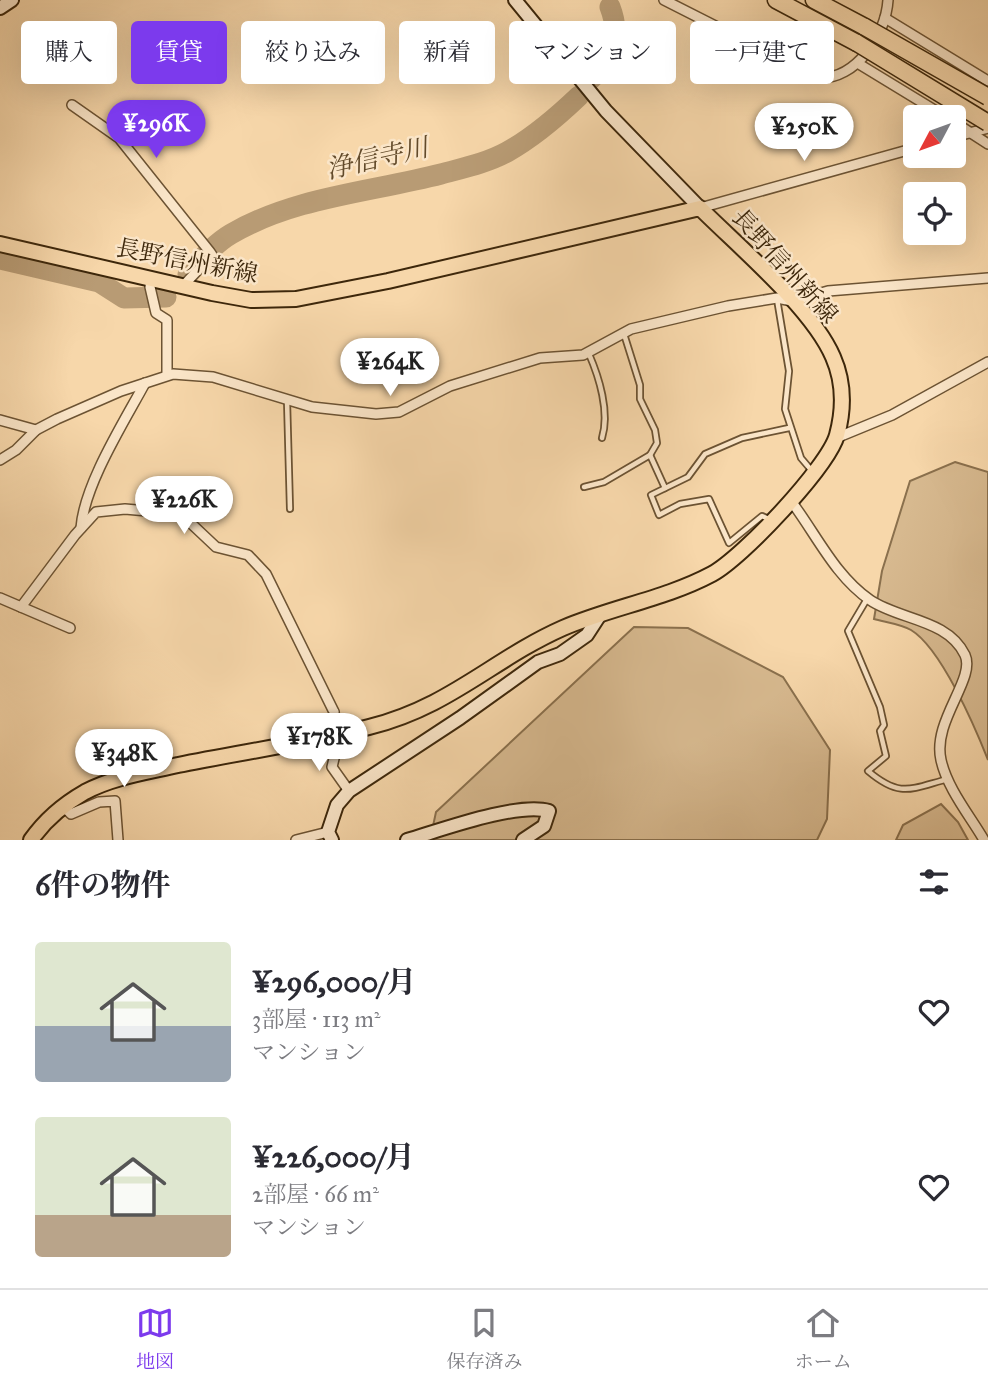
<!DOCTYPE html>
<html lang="ja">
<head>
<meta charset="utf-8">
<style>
  body { margin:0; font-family:"IM FELL Great Primer","Noto Serif JP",serif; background:#f2f2f3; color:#2b2b33; height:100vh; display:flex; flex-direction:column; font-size:26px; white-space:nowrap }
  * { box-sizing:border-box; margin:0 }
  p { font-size:23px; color:#7c7c81 }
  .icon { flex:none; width:38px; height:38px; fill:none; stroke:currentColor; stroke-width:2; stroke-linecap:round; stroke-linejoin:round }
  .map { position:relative; height:840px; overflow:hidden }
  .details { display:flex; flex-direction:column; background:#fff; flex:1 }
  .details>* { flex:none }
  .banner { position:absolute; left:21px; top:21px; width:947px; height:63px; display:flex; gap:14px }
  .needle { width:46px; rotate:229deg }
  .fabs { position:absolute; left:903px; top:105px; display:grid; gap:14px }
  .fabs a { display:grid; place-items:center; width:63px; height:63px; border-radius:7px; background:#fff; box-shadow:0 7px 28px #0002; font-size:35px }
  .price { position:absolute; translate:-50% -60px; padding:0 16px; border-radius:24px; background:#fff; color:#222; font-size:23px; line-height:46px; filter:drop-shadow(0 2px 4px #0008) }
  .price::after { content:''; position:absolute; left:50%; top:42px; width:21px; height:16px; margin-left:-10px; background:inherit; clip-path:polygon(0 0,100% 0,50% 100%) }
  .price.on { background:#7c3aed; color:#fff }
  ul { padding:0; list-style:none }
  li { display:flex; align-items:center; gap:21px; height:175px; padding:0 35px }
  li span { display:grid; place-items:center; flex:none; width:196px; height:140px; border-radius:7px; color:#555 }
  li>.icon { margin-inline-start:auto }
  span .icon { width:84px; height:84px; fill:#fffc; stroke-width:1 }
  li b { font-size:30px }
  h2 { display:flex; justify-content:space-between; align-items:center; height:84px; padding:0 35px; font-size:30px }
  .chip { padding:0 24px; border-radius:7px; background:#fff; box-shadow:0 7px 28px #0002; font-size:24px; line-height:63px }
  .chip.on { background:#7c3aed; color:#fff }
  .menu { display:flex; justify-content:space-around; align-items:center; height:98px; border-top:2px solid #e1e1e2; background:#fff; font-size:19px; color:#7c7c81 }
  .menu a { display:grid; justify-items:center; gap:4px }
  .menu .on { color:#7c3aed }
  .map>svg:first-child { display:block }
  .green { fill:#d7b98f; stroke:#8a704d; stroke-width:2 }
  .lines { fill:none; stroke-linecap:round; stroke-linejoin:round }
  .river { stroke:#b89b74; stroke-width:21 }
  .lane-casing { stroke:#6c5333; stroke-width:8 }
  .street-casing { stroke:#6c5333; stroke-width:12 }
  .secondary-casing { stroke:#3d270b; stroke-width:16 }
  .primary-casing { stroke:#3d270b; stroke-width:18 }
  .highway-casing { stroke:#3d270b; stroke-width:19 }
  .lane { stroke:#fae5c8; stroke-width:4.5 }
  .street { stroke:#fae5c8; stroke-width:9 }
  .secondary { stroke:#fae5c8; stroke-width:12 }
  .primary { stroke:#f7d7aa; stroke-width:14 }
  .highway { stroke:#f7d7aa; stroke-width:16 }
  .street-bridge-casing { stroke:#6c5333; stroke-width:12; stroke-linecap:butt }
  .highway-bridge-casing { stroke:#3d270b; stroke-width:19; stroke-linecap:butt }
  .street-bridge { stroke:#fae5c8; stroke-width:9 }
  .highway-bridge { stroke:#f7d7aa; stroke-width:16 }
  .labels { text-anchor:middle; stroke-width:5; stroke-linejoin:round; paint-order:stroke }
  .street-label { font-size:24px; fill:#3d270b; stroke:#fae5c8 }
  .water-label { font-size:26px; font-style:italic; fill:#624a2a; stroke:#fae5c8 }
</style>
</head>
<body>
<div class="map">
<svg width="988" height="840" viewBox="0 0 988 840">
  <rect width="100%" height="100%" fill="#f7d7aa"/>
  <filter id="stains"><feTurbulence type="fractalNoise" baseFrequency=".00286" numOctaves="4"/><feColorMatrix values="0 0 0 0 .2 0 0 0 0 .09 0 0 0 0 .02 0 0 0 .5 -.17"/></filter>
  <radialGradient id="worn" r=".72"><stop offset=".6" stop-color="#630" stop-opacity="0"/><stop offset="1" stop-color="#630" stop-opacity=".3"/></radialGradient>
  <!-- green -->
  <g class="green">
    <path d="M955,462L988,472V760C975,727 941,648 911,630C901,624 885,622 874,619L882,571L910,481Z"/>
    <polygon points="634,627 688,628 783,677 830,750 827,819 817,840 430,840 436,812"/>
    <polygon points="941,804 958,822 968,840 896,840 903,825"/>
  </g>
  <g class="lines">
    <!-- river -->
    <g class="river">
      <path d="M592,78C611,52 622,38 610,7"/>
      <polyline points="0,259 99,282 124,298 166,297"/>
      <path d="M188,274C201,260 214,244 231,234C294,197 371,192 441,174C463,168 487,163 507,152C534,137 557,117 579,96"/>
    </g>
    <defs>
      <g id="lane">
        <polyline points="777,299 789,371 785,409 801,458 812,471"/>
        <polyline points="624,334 640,385 640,399 655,430 657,443 650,455"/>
        <path d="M589,354C599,377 610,412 602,438"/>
        <polyline points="287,400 290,509"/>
        <polyline points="584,487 604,482 650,455 665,488"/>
        <polyline points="771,520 762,516 729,543 709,499 680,504 659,515 651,495 688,477 705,454 742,438 789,428"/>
        <path d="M867,599L848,631L880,707L884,725L880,731L886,756L868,771C900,798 910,789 948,779"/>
      </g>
      <g id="street">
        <path d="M664,0L818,78C856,80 886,35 888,0"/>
        <polyline points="885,18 988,81"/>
        <polyline points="859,64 946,117"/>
        <polyline points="72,105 119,138 210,252 212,255 183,286"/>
        <polyline points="954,122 988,144"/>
        <polyline points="954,137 988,128"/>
        <polyline points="700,208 915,148"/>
        <polyline points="151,279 150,287 156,313 167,320 167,375"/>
        <polyline points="0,420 36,430"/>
        <polyline points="836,438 892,415 988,362"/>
        <polyline points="0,460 16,450 36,430 57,419 121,391 173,374 213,377 312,407 376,414 399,412 450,386 540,358 583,355 631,329 728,306 777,298 792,301 828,291 988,278"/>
        <path d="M791,501C816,534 835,576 870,600C899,620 948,619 965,655C976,679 932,721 941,760C947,788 970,816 984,840"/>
        <path d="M81,528C84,485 124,422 145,383"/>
        <polyline points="0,598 21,607 75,535 96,512 125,509 181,514 216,547 248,555 266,574 334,712"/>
        <polyline points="21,607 70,628"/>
        <polyline points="337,746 332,767 349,791"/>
        <polyline points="63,806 71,814 99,802 115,801 118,840"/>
        <polyline points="296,840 328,832"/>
      </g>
      <g id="secondary">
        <polyline points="515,0 606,111 700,208"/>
        <polyline points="0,8 12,0"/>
        <polyline points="332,840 328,832 337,805 349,791 460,718 538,662 560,654 587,635 600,615"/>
        <path d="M407,840C441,830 517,802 549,811L544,826L523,840"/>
      </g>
      <path id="primary" d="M0,244L212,293L251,300L296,299L388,281L700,208C739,247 812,308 833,357C844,382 844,409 837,435C828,467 742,558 712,574C665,599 612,607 563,628C493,659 450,707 369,727C307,743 242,752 178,765C148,772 113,777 85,792C64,804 45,820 31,840"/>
      <g id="highway">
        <polyline points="776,0 857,43"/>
        <polyline points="814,0 865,27"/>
      </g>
    </defs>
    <!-- lane casing -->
    <use href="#lane" class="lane-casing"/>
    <!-- street casing -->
    <use href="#street" class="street-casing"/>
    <!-- secondary casing -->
    <use href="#secondary" class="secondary-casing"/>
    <!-- primary casing -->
    <use href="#primary" class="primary-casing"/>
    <!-- highway casing -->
    <use href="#highway" class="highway-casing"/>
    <!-- lane -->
    <use href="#lane" class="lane"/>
    <!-- street -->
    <use href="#street" class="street"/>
    <!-- secondary -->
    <use href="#secondary" class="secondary"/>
    <!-- primary -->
    <use href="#primary" class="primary"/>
    <!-- highway -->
    <use href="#highway" class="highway"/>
    <defs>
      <polyline id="street-bridge" points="334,712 337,746"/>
      <g id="highway-bridge">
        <polyline points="865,27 988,97"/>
        <polyline points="857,43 988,123"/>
      </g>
    </defs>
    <!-- street-bridge casing -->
    <use href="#street-bridge" class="street-bridge-casing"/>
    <!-- highway-bridge casing -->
    <use href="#highway-bridge" class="highway-bridge-casing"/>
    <!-- street-bridge -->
    <use href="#street-bridge" class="street-bridge"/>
    <!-- highway-bridge -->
    <use href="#highway-bridge" class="highway-bridge"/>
  </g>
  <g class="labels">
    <!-- street labels -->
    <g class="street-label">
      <text transform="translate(187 261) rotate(11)" y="8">長野信州新線</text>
      <text transform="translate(785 266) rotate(48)" y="8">長野信州新線</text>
    </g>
    <!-- water labels -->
    <g class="water-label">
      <text transform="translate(377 158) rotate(-13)" y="9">浄信寺川</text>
    </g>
  </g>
  <rect width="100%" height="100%" filter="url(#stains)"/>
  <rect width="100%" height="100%" fill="url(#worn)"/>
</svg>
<div class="fabs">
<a><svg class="needle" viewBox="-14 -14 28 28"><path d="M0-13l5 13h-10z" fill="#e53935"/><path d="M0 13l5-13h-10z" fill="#7c7c81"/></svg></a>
<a><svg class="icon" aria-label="locate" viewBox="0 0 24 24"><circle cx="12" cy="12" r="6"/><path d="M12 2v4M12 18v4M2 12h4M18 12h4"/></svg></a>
</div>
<b class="price on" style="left:156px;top:160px">¥296K</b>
<b class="price" style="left:804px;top:163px">¥250K</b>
<b class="price" style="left:390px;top:398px">¥264K</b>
<b class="price" style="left:184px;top:536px">¥226K</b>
<b class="price" style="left:319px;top:773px">¥178K</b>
<b class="price" style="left:124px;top:789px">¥348K</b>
<div class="banner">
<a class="chip">購入</a>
<a class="chip on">賃貸</a>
<a class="chip">絞り込み</a>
<a class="chip">新着</a>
<a class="chip">マンション</a>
<a class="chip">一戸建て</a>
</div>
</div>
<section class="details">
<h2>6件の物件<svg class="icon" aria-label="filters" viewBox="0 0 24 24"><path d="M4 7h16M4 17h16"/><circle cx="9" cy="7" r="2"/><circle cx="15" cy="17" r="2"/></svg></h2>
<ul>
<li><span style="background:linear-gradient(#dfe7d0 60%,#9aa5b1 0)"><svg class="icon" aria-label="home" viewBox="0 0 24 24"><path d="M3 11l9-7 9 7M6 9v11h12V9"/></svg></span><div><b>¥296,000/月</b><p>3部屋 · 113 m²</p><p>マンション</p></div><svg class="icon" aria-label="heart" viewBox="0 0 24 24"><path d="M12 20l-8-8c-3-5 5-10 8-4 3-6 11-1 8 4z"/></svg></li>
<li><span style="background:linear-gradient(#dfe7d0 70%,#b9a48a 0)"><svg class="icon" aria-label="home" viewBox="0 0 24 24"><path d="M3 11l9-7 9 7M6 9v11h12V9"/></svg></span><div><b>¥226,000/月</b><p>2部屋 · 66 m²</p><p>マンション</p></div><svg class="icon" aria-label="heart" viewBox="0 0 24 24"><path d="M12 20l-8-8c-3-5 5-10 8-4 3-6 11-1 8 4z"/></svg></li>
</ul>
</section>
<nav class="menu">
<a class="on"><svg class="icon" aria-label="map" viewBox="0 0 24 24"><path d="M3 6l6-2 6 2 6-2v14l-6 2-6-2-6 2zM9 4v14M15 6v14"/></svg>地図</a>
<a><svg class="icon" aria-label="saved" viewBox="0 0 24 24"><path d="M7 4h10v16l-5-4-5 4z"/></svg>保存済み</a>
<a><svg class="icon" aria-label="home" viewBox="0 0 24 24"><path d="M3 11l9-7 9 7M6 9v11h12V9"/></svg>ホーム</a>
</nav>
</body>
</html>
